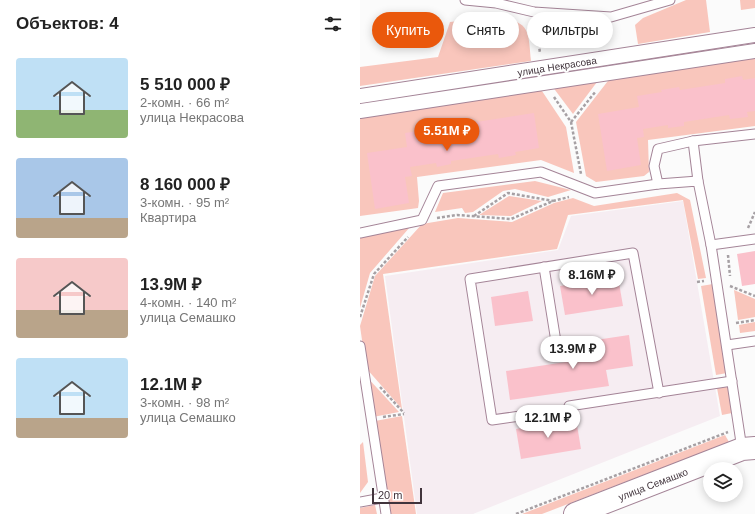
<!DOCTYPE html>
<html lang="ru">
<head>
<meta charset="utf-8">
<style>
  body { margin:0; font-family:Helvetica,sans-serif; background:#f2f2f2; color:#222; height:100vh; display:flex; flex-direction:column; font-size:15px; white-space:nowrap }
  * { box-sizing:border-box; margin:0 }
  p { font-size:13px; color:#767676 }
  .icon { flex:none; width:22px; height:22px; fill:none; stroke:currentColor; stroke-width:2; stroke-linecap:round; stroke-linejoin:round }
  .map { position:relative; flex:1; overflow:hidden }
  .sheet { display:flex; flex-direction:column; background:#fff; width:360px }
  .sheet>* { flex:none }
  .top-card { position:absolute; left:12px; top:12px; width:323px; height:36px; display:flex; gap:8px }
  .controls { position:absolute; left:343px; top:462px; display:grid; gap:8px }
  .controls a { display:grid; place-items:center; width:40px; height:40px; border-radius:50%; background:#fff; box-shadow:0 2px 10px #0003; font-size:20px }
  .scale { position:absolute; left:12px; bottom:10px; width:50px; box-sizing:border-box; padding-left:4px; border:2px solid #41343c; border-top:0; font-size:11px; line-height:14px; white-space:nowrap; color:#41343c; -webkit-text-stroke:3px #fff; paint-order:stroke }
  .price { position:absolute; translate:-50% -34px; padding:0 9px; border-radius:14px; background:#fff; color:#222; font-size:13px; line-height:26px; filter:drop-shadow(0 1px 2px #0008) }
  .price::after { content:''; position:absolute; left:50%; top:24px; width:12px; height:9px; margin-left:-6px; background:inherit; clip-path:polygon(0 0,100% 0,50% 100%) }
  .price.active { background:#ea580c; color:#fff }
  ul { padding:0; list-style:none }
  li { display:flex; align-items:center; gap:12px; height:100px; padding:0 16px }
  li span { display:grid; place-items:center; flex:none; width:112px; height:80px; border-radius:4px; color:#555 }
  li>.icon { margin-inline-start:auto }
  span .icon { width:48px; height:48px; fill:#fffc; stroke-width:1 }
  li b { font-size:17px }
  h2 { display:flex; justify-content:space-between; align-items:center; height:48px; padding:0 16px; font-size:17px }
  .pill { padding:0 14px; border-radius:18px; background:#fff; box-shadow:0 2px 10px #0003; font-size:14px; line-height:36px }
  .pill.active { background:#ea580c; color:#fff }
  main { display:flex; flex:1; min-height:0 }
  .map>svg:first-child { display:block }
  .built { fill:#f6edf2 }
  .green { fill:#f9c6bc }
  .building { fill:#fac1cb }
  .lines { fill:none; stroke-linecap:round; stroke-linejoin:round }
  .service-casing { stroke:#a48497; stroke-width:11 }
  .pedestrian-casing { stroke:#a48497; stroke-width:16 }
  .tertiary-casing { stroke:#a48497; stroke-width:24 }
  .path { stroke:#a6a0a4; stroke-width:2.5; stroke-dasharray:3 2; stroke-linecap:butt }
  .service { stroke:#fff; stroke-width:9 }
  .pedestrian { stroke:#fff; stroke-width:14 }
  .tertiary { stroke:#fff; stroke-width:22 }
  .labels { text-anchor:middle; stroke-width:4; stroke-linejoin:round; paint-order:stroke }
  .street-label { font-size:10px; fill:#41343c; stroke:#fff }
</style>
</head>
<body>
<main>
<section class="sheet">
<h2>Объектов: 4<svg class="icon" aria-label="filters" viewBox="0 0 24 24"><path d="M4 7h16M4 17h16"/><circle cx="9" cy="7" r="2"/><circle cx="15" cy="17" r="2"/></svg></h2>
<ul>
<li><span style="background:linear-gradient(#bfe0f5 65%,#8fb573 0)"><svg class="icon" aria-label="home" viewBox="0 0 24 24"><path d="M3 11l9-7 9 7M6 9v11h12V9"/></svg></span><div><b>5 510 000 ₽</b><p>2-комн. · 66 m²</p><p>улица Некрасова</p></div></li>
<li><span style="background:linear-gradient(#a9c7e8 75%,#b9a48a 0)"><svg class="icon" aria-label="home" viewBox="0 0 24 24"><path d="M3 11l9-7 9 7M6 9v11h12V9"/></svg></span><div><b>8 160 000 ₽</b><p>3-комн. · 95 m²</p><p>Квартира</p></div></li>
<li><span style="background:linear-gradient(#f6c9c9 65%,#b9a48a 0)"><svg class="icon" aria-label="home" viewBox="0 0 24 24"><path d="M3 11l9-7 9 7M6 9v11h12V9"/></svg></span><div><b>13.9M ₽</b><p>4-комн. · 140 m²</p><p>улица Семашко</p></div></li>
<li><span style="background:linear-gradient(#bfe0f5 75%,#b9a48a 0)"><svg class="icon" aria-label="home" viewBox="0 0 24 24"><path d="M3 11l9-7 9 7M6 9v11h12V9"/></svg></span><div><b>12.1M ₽</b><p>3-комн. · 98 m²</p><p>улица Семашко</p></div></li>
</ul>
</section>
<div class="map">
<svg width="395" height="514" viewBox="0 0 395 514">
  <rect width="100%" height="100%" fill="#fbfbfb"/>
  <!-- built -->
  <polygon class="built" points="323,201 360,416 113,514 57,514 25,276 198,250 211,216"/>
  <!-- green -->
  <g class="green">
    <polygon points="326,0 346,0 350,32 278,44 275,25 283,18"/>
    <polygon points="380,0 395,0 395,8 381,10"/>
    <path d="M137,17C171,22 168,31 171,61L0,86V67L78,57L90,22Z"/>
    <polygon points="190,19 240,26 242,36 183,45 181,27 184,21"/>
    <polygon points="359,44 360,54 284,65 283,55"/>
    <polygon points="389,56 395,59 395,126 288,140 289,172 284,176 236,182 226,176 216,122 251,77"/>
    <polygon points="240,78 213,114 192,86"/>
    <polygon points="180,88 206,127 214,173 181,160 57,177 59,201 58,208 0,216 0,115"/>
    <polygon points="175,181 211,190 188,197 155,189 143,191 113,212 105,213 102,208 75,212 83,193"/>
    <polygon points="317,193 330,200 346,278 338,279 323,200 208,215 197,249 23,274 42,409 6,368 0,326 15,276 62,224 98,218 152,222 194,203 213,198 234,206"/>
    <polygon points="149,196 182,201 151,216 119,215"/>
    <polygon points="50,227 10,273 0,308 0,237"/>
    <polygon points="353,284 367,373 356,375 341,286"/>
    <polygon points="374,290 395,299 395,317 378,320"/>
    <polygon points="395,322 395,331 380,333 379,325"/>
    <polygon points="6,376 39,412 13,417"/>
    <polygon points="368,387 372,413 362,415 357,388"/>
    <polygon points="42,416 56,514 31,514 15,421"/>
    <polygon points="365,435 369,442 182,514 162,514"/>
    <polygon points="3,442 8,482 0,493 0,445"/>
    <polygon points="15,505 17,514 0,514 0,508"/>
  </g>
  <!-- building -->
  <g class="building">
    <polygon points="382,76 383,80 395,78 395,111 387,112 388,117 370,119 369,115 324,122 324,126 308,128 308,125 283,129 284,137 277,138 281,165 247,171 238,114 279,107 277,96 302,92 301,90 319,87 320,90 365,83 365,79"/>
    <polygon points="174,113 179,148 155,152 156,155 139,158 138,154 91,161 91,164 77,167 76,163 50,167 52,176 45,177 49,203 15,209 7,153 47,147 45,133"/>
    <polygon points="395,251 395,284 382,286 377,254"/>
    <polygon points="258,277 263,306 205,315 200,286"/>
    <polygon points="168,291 173,321 135,326 131,297"/>
    <polygon points="269,335 273,366 246,370 249,386 150,400 146,371 212,361 209,344"/>
    <polygon points="216,419 221,449 161,459 156,429"/>
  </g>
  <g class="lines">
    <defs>
      <g id="service">
        <polyline points="105,0 136,3 174,12 251,17 310,0"/>
        <polyline points="333,141 338,181"/>
        <polyline points="298,184 294,166 298,149 333,141 395,134"/>
        <polyline points="0,233 62,220 78,186 181,172 235,193 298,184 338,181 351,245 382,449"/>
        <polyline points="351,245 395,239"/>
        <polyline points="184,267 197,348"/>
        <polyline points="367,345 395,341"/>
        <polyline points="0,346 26,514"/>
        <polyline points="209,406 372,381"/>
        <polyline points="160,416 132,420 110,279 273,253 299,393"/>
        <polyline points="0,502 22,498"/>
      </g>
      <g id="pedestrian">
        <polyline points="0,96 395,35"/>
        <polyline points="0,111 395,51"/>
      </g>
      <polyline id="tertiary" points="215,514 382,449 395,448"/>
    </defs>
    <!-- service casing -->
    <use href="#service" class="service-casing"/>
    <!-- pedestrian casing -->
    <use href="#pedestrian" class="pedestrian-casing"/>
    <!-- tertiary casing -->
    <use href="#tertiary" class="tertiary-casing"/>
    <!-- path -->
    <g class="path">
      <polyline points="176,24 180,53"/>
      <polyline points="194,97 211,122 221,174"/>
      <polyline points="211,122 236,91"/>
      <polyline points="114,216 148,193 193,201"/>
      <polyline points="77,218 97,215 151,219 193,201 209,197"/>
      <polyline points="388,228 395,212"/>
      <polyline points="368,255 370,276"/>
      <polyline points="337,282 344,281"/>
      <polyline points="370,286 395,296"/>
      <polyline points="0,317 14,274 48,237"/>
      <polyline points="376,323 395,320"/>
      <polyline points="20,387 44,413"/>
      <polyline points="23,417 44,414"/>
      <polyline points="156,514 368,432"/>
    </g>
    <!-- service -->
    <use href="#service" class="service"/>
    <!-- pedestrian -->
    <use href="#pedestrian" class="pedestrian"/>
    <!-- tertiary -->
    <use href="#tertiary" class="tertiary"/>
  </g>
  <g class="labels">
    <!-- street labels -->
    <g class="street-label">
      <text transform="translate(197 66) rotate(-9)" y="4">улица Некрасова</text>
      <text transform="translate(293 484) rotate(-21)" y="4">улица Семашко</text>
    </g>
  </g>
</svg>
<div class="controls">
<a><svg class="icon" aria-label="layers" viewBox="0 0 24 24"><path d="M12 4l9 5-9 5-9-5zM3 14l9 5 9-5"/></svg></a>
</div>
<div class="scale">20 m</div>
<b class="price active" style="left:87px;top:152px">5.51M ₽</b>
<b class="price" style="left:232px;top:296px">8.16M ₽</b>
<b class="price" style="left:213px;top:370px">13.9M ₽</b>
<b class="price" style="left:188px;top:439px">12.1M ₽</b>
<div class="top-card">
<a class="pill active">Купить</a>
<a class="pill">Снять</a>
<a class="pill">Фильтры</a>
</div>
</div>
</main>
</body>
</html>
